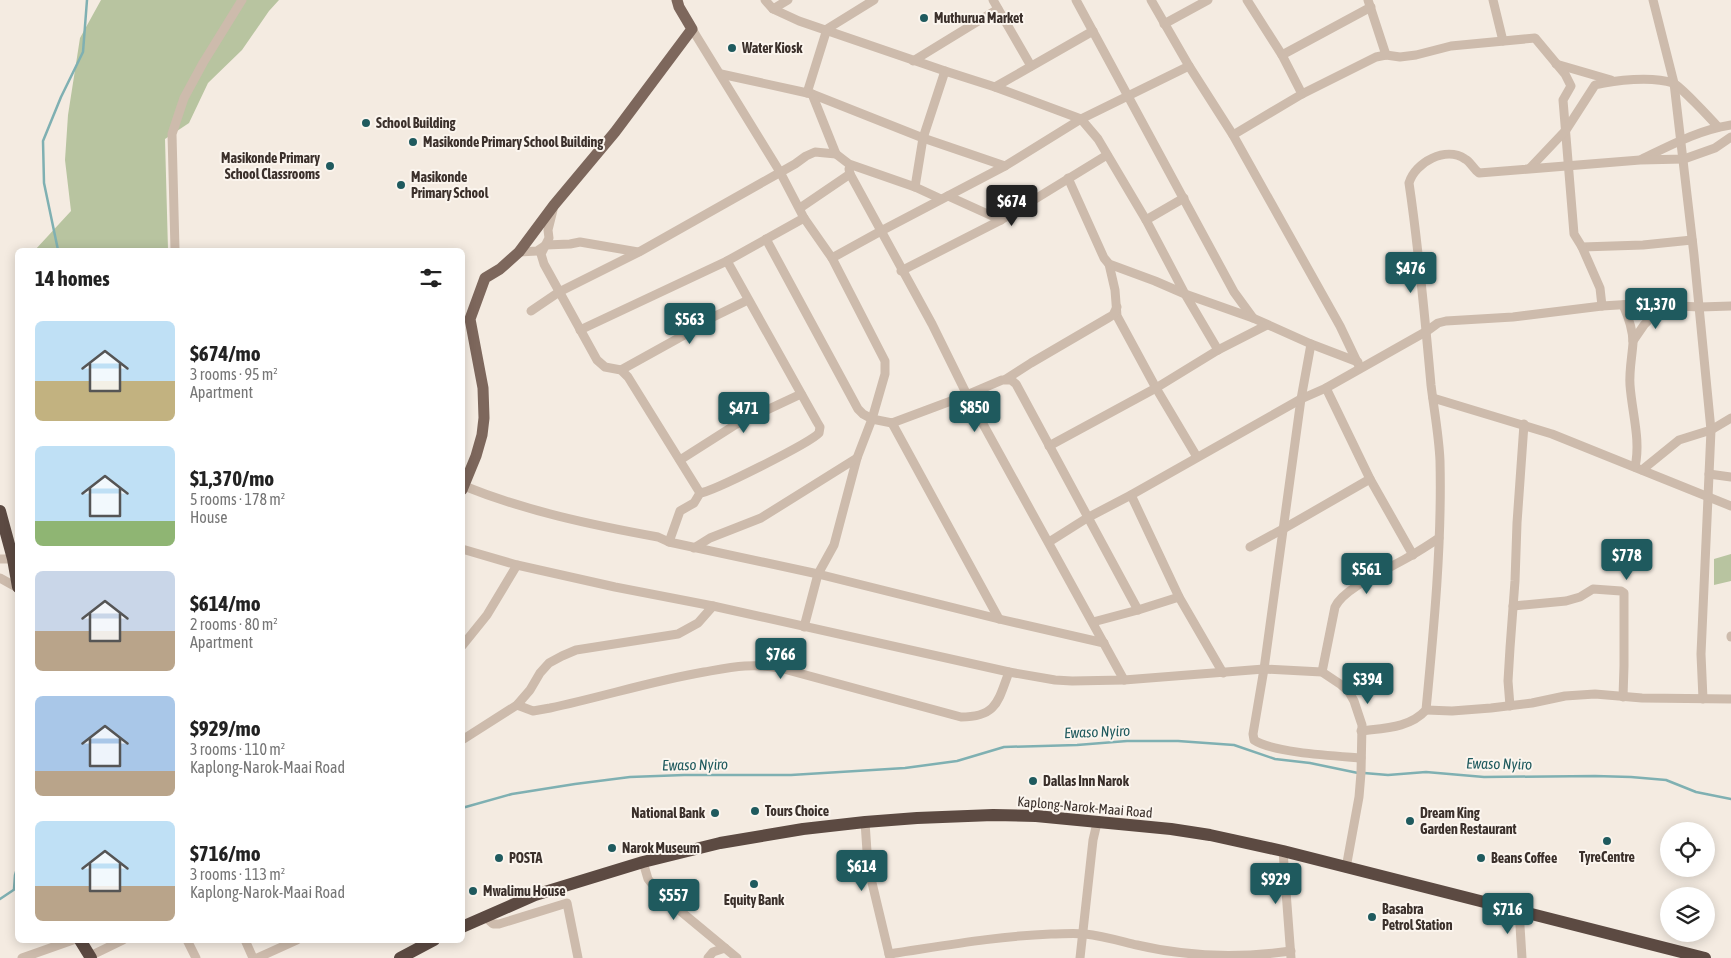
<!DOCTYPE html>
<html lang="en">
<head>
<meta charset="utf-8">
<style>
  body { margin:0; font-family:"Asap Condensed",sans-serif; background:#f2f2f2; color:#222; height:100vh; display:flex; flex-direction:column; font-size:19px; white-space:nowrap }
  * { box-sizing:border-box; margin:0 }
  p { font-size:16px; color:#767676 }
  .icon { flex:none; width:28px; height:28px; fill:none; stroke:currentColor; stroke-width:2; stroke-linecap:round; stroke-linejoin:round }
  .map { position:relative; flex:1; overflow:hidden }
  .drawer { position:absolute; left:15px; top:248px; width:450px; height:695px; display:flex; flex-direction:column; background:#fff; border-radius:8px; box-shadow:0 2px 12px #0003 }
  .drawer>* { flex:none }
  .tools { position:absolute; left:1660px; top:822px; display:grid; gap:10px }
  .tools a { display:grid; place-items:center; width:55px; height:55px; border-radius:50%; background:#fff; box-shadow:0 2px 12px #0003; font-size:25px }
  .price { position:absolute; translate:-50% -42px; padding:0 11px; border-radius:5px; background:#1f5a5e; color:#fff; font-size:16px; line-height:32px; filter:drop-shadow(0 1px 2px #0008) }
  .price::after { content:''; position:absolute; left:50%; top:30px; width:15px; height:11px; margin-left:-8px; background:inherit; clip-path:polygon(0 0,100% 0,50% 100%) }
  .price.selected { background:#222; color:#fff }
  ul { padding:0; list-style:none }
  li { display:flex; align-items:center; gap:15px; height:125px; padding:0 20px }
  li span { display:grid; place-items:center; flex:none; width:140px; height:100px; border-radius:8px; color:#555 }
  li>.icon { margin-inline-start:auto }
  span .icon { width:60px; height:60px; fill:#fffc; stroke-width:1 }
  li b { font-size:21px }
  h2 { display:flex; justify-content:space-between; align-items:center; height:60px; padding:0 20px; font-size:21px }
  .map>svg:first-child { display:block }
  .green { fill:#b8c4a0 }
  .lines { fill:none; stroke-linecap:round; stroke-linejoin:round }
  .stream { stroke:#7fb0b2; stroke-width:2.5 }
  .minor { stroke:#cdbbac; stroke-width:9 }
  .major { stroke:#7d675c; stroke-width:11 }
  .highway { stroke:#5c4a42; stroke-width:12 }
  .poi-dot { fill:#1f5a5e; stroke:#fbf5ee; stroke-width:2 }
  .labels { text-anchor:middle; stroke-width:4; stroke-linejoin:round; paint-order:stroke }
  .poi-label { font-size:14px; font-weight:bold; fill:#3b302b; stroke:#fbf5ee; text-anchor:start }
  .street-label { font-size:14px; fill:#3b302b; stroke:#fbf5ee }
  .water-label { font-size:15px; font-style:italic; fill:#1f5a5e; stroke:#fbf5ee }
</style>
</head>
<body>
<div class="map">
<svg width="1731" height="958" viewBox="0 0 1731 958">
  <rect width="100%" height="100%" fill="#f4ebe1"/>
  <!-- green -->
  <g class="green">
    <polygon points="101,0 279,0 269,11 242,50 208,83 189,123 165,139 168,250 35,250 71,211 65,160 68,115 80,38"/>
    <polygon points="1731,554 1731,581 1714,585 1714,559"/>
  </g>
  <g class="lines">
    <!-- stream -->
    <g class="stream">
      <polyline points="58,250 44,183 43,141 61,97 83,52 87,0"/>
      <polyline points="1364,773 1388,775 1426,772 1484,777 1595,776 1631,777 1666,780 1696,792 1731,799"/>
      <polyline points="462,808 512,794 575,784 630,777 684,775 791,775 905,768 957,761 1004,747 1077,745 1127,741 1178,741 1234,745 1275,759 1310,763 1358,773"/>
      <polyline points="14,889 15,875 18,865"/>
      <polyline points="0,899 18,887"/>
    </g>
    <!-- minor -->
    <g class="minor">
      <polyline points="765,0 773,9 799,21 945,71 995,87 1081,119 1098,139 1146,220 1185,294 1218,350"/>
      <polyline points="993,0 1031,66"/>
      <polyline points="1076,0 1234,292 1253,318"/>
      <polyline points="1151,0 1189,66 1233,135 1340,326 1360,368"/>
      <polyline points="1247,0 1282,55 1302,94"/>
      <polyline points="1368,0 1386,55"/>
      <polyline points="1493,0 1503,41"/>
      <polyline points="1653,0 1674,83 1694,255 1711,430 1701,654 1703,699"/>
      <polyline points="773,9 788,0"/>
      <polyline points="1164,24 1208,0"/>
      <polyline points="692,29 780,172 804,218 832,258 885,361 885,374 872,419 857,458 834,545 818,574 804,627"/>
      <polyline points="1282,55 1371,7"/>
      <polyline points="913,61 998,9"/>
      <polyline points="1556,64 1611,80"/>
      <polyline points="721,74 812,94 923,138 1005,166"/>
      <polyline points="995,87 1093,31"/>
      <polyline points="807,93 827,29 874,0"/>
      <polyline points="812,94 836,154"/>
      <polyline points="1233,135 1302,94 1376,57 1386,55 1400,57 1416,55 1451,46 1535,38 1565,74 1571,86 1563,100 1574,234 1582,247 1643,245 1692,240"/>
      <path d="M1642,159C1671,145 1699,130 1731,125"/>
      <path d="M1530,168L1566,130L1595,85C1615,80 1652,76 1673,83C1680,86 1711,119 1718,127"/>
      <polyline points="850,174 932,324 967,395 1124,680"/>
      <polyline points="1068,178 1104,258 1109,264 1155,281 1185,294 1253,318 1311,344 1358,362"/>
      <polyline points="915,187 923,138 945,71"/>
      <polyline points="948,196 1001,220"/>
      <polyline points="800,208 850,174 849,169"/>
      <path d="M553,210L548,230L549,238L541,254L544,264L597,360L605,367L621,370L628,377L700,493C712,492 810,443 819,433L820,427L817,422L727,261L804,218"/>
      <polyline points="1146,220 1184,198"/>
      <polyline points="766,239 858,409 863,414 872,419 892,423 967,395 1002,380 1011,380 1016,384 1138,610"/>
      <polyline points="1582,247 1600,288 1602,306"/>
      <polyline points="175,250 172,134 184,98 203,63 242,0"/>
      <polyline points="519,252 537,251 546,245 570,244 580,242 638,252"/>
      <polyline points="832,258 881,231 1005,166 1081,119 1189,66"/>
      <polyline points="1109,264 1115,290 1117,316 1156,388 1197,457"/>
      <polyline points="901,271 1001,220 1107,155"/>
      <path d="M1623,305C1628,316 1633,330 1633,343C1632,357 1629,371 1630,385C1632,413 1641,440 1635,467"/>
      <polyline points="531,311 559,292 639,252 795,164 806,156 815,152 836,154 849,164 915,187 941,199"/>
      <polyline points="580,330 727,261"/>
      <polyline points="1633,341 1644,325 1663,305"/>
      <path d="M1311,344L1301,399L1264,669L1253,734L1254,740C1273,753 1336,756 1361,758"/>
      <polyline points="621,370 695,329 709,319 748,300"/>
      <polyline points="1006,379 1031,363 1108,318 1113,315 1117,307"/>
      <polyline points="1326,388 1370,479 1413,555"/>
      <polyline points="1433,398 1552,434 1731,506"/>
      <polyline points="892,423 999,619"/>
      <polyline points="1049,446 1156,388 1218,350 1267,325"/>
      <polyline points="680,460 735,425 801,394"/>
      <polyline points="1642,470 1679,440 1711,430 1731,418"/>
      <polyline points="1709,474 1731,477"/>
      <path d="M464,486C526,511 592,525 658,537L669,542"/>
      <polyline points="700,493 694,503 680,511 669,542 818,574 999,619 1104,643"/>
      <polyline points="1131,495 1179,597 1223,673"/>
      <polyline points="1049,542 1087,518 1131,495 1301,399 1326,388 1427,331 1438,323 1446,321 1513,317 1602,306 1634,304 1700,307 1731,306"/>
      <polyline points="1250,547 1283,529 1370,479"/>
      <polyline points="694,548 710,538 761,518 857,458"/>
      <polyline points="462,549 517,565 615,587 713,606 1009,672 1055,680 1072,681 1124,680 1264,669 1322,672 1340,684 1349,692 1354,701 1362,725 1361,773 1359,797 1346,868"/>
      <polyline points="0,559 13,559"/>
      <polyline points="0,578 18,588"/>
      <polyline points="1513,606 1566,601 1580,597 1593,589 1621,591 1624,593 1624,666 1623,697"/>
      <polyline points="1093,622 1138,610 1179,597"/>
      <polyline points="1731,637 1731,636"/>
      <polyline points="462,646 487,615 517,565"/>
      <path d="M1322,672L1335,607C1344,587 1393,567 1412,555C1421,550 1430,544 1439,538"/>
      <path d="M517,705L533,711L550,708C602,697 652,681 704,672C733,667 751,663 780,668L961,717C997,717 998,701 1009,672"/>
      <polyline points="1510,706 1508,681 1510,648 1515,581 1517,523 1524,424"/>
      <polyline points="1426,710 1452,711 1491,708 1532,703 1565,696 1595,694 1642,698 1731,699"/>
      <path d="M1361,731C1384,728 1410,728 1426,710C1434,627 1442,543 1440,461C1439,436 1434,410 1431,385C1425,318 1419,250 1409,183C1415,162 1446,146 1465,159C1471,162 1473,169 1479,173L1640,160L1684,159L1715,148L1731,137"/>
      <polyline points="462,740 517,705 530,690 540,673 549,663 562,656 576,650 678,634 698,623 713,606"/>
      <polyline points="865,822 868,866 890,958"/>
      <polyline points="1283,851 1291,958"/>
      <polyline points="643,862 648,879 661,895 737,958"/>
      <polyline points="1519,910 1522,958"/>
      <polyline points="484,916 493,924 499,924 567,903 578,958"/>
      <polyline points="187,940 196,958"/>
      <polyline points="245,940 253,958"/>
      <path d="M889,954C943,946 997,936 1051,934C1062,934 1074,933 1085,934C1103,936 1120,941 1137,945C1188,957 1240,958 1291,951"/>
      <polyline points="90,956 123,940"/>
      <polyline points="22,958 73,940"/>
      <polyline points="257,958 297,940"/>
      <polyline points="708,958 713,952 725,948"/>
      <polyline points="1080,958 1093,840 1097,823"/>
    </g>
    <!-- major -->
    <polyline class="major" points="462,490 476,456 482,435 484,418 483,388 470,319 485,278 500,269 519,252 554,205 615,132 692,29 679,7 677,0"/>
    <!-- highway -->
    <g class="highway">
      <polyline points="0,511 13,559 18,587"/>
      <polyline points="462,927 535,895 643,862 720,843 803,829 865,822 917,818 993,815 1036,816 1171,829 1210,835 1283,851 1705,958"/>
      <polyline points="80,940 91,958"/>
      <polyline points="400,958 434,940"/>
    </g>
  </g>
  <!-- markers -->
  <g class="poi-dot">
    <circle cx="924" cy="18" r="5"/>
    <circle cx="732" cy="48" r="5"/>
    <circle cx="366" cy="123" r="5"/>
    <circle cx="413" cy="142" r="5"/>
    <circle cx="330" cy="166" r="5"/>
    <circle cx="401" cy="185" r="5"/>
    <circle cx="1033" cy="781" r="5"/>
    <circle cx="755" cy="811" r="5"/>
    <circle cx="715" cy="813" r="5"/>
    <circle cx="1410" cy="821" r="5"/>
    <circle cx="1607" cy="841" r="5"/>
    <circle cx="612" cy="848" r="5"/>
    <circle cx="499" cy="858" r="5"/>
    <circle cx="1481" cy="858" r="5"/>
    <circle cx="754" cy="884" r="5"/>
    <circle cx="473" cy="891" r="5"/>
    <circle cx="1372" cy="917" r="5"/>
  </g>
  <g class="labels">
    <!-- poi labels -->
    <g class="poi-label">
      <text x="934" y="23">Muthurua Market</text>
      <text x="742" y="53">Water Kiosk</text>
      <text x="376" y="128">School Building</text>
      <text x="423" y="147">Masikonde Primary School Building</text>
      <text x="320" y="163" text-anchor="end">Masikonde Primary<tspan x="320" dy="16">School Classrooms</tspan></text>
      <text x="411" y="182">Masikonde<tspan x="411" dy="16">Primary School</tspan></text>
      <text x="1043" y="786">Dallas Inn Narok</text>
      <text x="765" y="816">Tours Choice</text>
      <text x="705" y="818" text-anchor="end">National Bank</text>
      <text x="1420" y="818">Dream King<tspan x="1420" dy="16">Garden Restaurant</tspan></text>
      <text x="622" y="853">Narok Museum</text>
      <text x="1607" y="862" text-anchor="middle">TyreCentre</text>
      <text x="509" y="863">POSTA</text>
      <text x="1491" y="863">Beans Coffee</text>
      <text x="483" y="896">Mwalimu House</text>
      <text x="754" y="905" text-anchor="middle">Equity Bank</text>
      <text x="1382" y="914">Basabra<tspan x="1382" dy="16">Petrol Station</tspan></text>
    </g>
    <!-- street labels -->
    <g class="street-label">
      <text transform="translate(1085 807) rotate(5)" y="5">Kaplong-Narok-Maai Road</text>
    </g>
    <!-- water labels -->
    <g class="water-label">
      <text transform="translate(1097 732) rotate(-2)" y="5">Ewaso Nyiro</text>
      <text transform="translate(1499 764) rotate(1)" y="5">Ewaso Nyiro</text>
      <text transform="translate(695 765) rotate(-1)" y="5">Ewaso Nyiro</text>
    </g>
  </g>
</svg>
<div class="tools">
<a><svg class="icon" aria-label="locate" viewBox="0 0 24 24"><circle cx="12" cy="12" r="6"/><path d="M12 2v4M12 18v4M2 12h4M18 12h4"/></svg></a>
<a><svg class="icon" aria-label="layers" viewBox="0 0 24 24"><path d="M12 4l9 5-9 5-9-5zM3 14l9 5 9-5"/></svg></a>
</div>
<b class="price selected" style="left:1012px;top:227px">$674</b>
<b class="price" style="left:1411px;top:294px">$476</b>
<b class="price" style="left:1656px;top:330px">$1,370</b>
<b class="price" style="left:690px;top:345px">$563</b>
<b class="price" style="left:975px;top:433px">$850</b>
<b class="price" style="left:744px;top:434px">$471</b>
<b class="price" style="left:1627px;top:581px">$778</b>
<b class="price" style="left:1367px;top:595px">$561</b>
<b class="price" style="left:781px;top:680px">$766</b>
<b class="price" style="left:1368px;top:705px">$394</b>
<b class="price" style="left:862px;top:892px">$614</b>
<b class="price" style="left:1276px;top:905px">$929</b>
<b class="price" style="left:674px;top:921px">$557</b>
<b class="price" style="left:1508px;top:935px">$716</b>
<section class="drawer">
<h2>14 homes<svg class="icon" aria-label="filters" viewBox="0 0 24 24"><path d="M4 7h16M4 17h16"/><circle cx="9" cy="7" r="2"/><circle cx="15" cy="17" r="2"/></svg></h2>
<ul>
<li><span style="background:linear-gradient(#bfe0f5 60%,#c2b280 0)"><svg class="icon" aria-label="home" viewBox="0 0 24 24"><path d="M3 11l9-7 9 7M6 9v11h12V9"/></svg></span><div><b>$674/mo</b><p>3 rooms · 95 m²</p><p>Apartment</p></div></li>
<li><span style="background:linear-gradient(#bfe0f5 75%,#8fb573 0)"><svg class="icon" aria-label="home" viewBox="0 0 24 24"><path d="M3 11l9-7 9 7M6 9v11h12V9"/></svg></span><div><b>$1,370/mo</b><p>5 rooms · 178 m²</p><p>House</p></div></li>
<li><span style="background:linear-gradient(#c9d6e8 60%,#b9a48a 0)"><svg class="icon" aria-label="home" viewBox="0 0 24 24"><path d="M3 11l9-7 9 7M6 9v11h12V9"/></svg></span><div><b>$614/mo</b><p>2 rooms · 80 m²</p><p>Apartment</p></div></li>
<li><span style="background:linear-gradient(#a9c7e8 75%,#b9a48a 0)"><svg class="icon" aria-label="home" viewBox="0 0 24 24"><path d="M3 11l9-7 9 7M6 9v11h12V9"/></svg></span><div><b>$929/mo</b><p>3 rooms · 110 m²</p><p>Kaplong-Narok-Maai Road</p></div></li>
<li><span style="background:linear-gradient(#bfe0f5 65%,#b9a48a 0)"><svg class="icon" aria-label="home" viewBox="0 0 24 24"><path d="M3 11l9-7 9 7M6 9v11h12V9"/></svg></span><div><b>$716/mo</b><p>3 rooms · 113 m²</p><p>Kaplong-Narok-Maai Road</p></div></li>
</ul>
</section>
</div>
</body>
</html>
